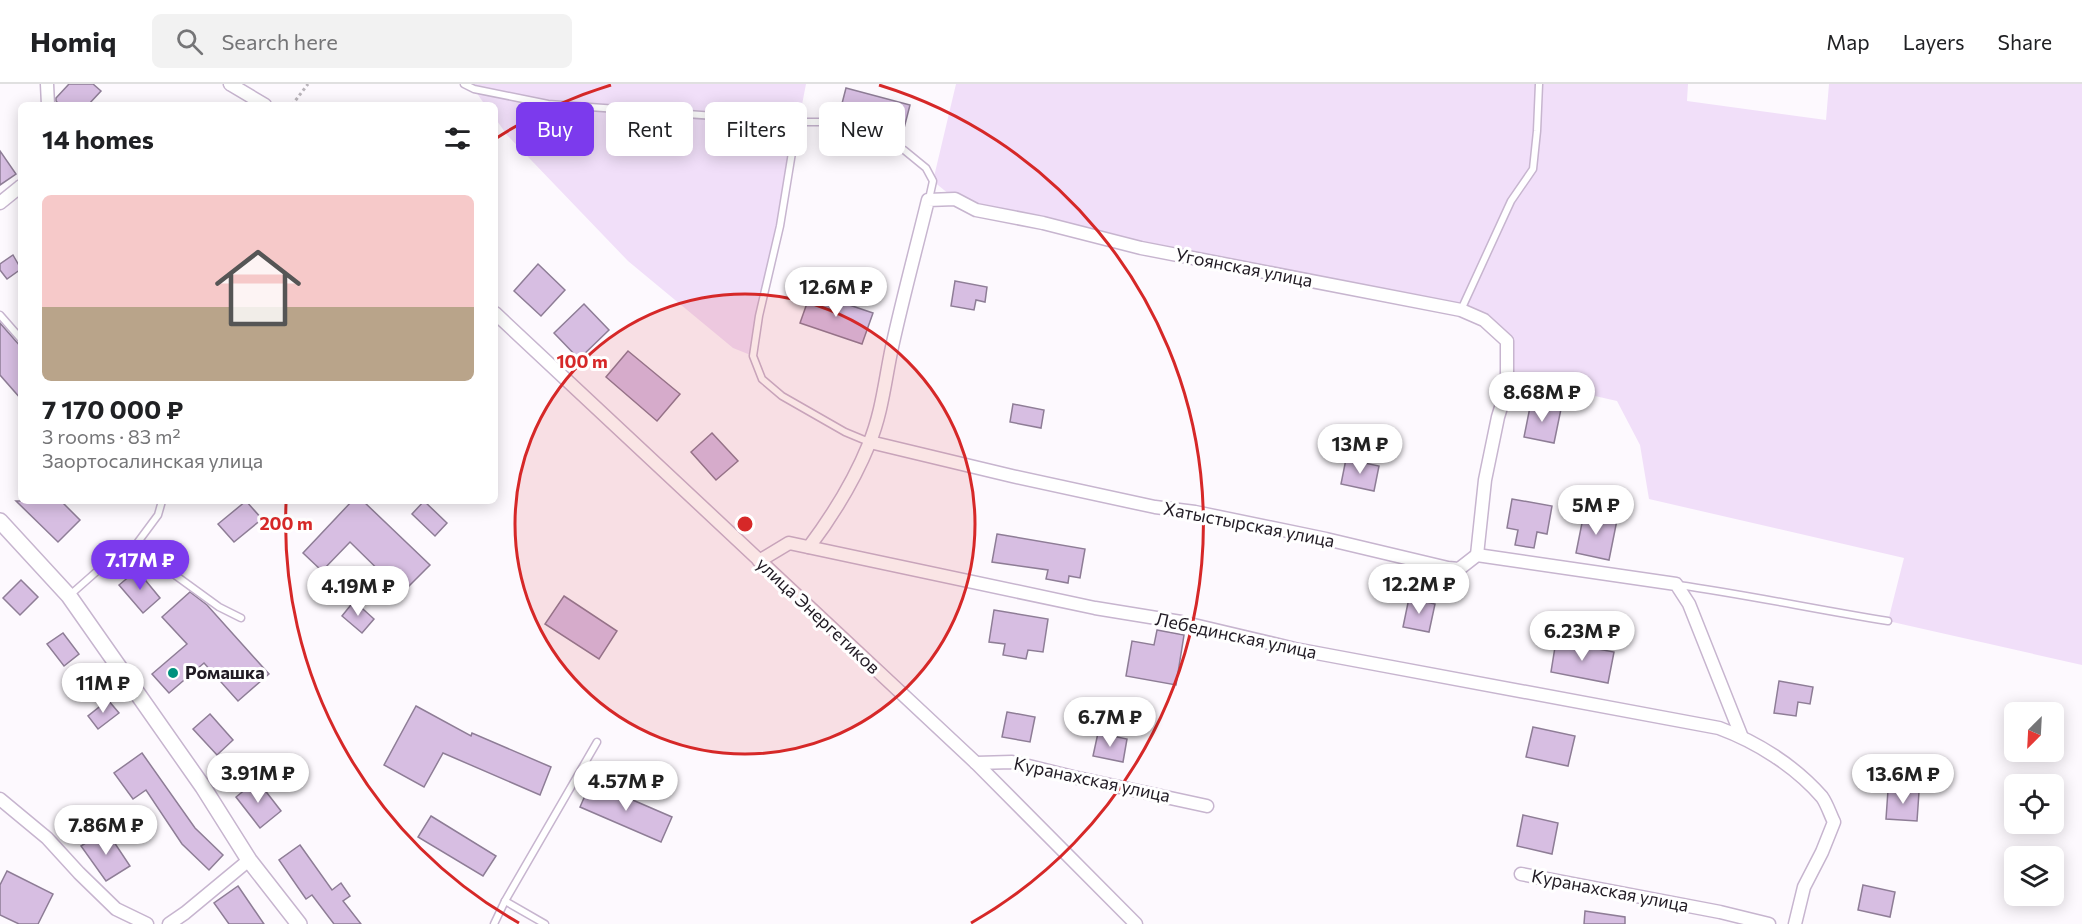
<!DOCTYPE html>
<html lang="en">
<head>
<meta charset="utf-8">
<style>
  body { margin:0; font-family:Commissioner,sans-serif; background:#f2f2f2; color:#202124; height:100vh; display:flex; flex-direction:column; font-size:22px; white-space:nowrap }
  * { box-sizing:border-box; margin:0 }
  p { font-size:20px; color:#757577 }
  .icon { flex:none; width:33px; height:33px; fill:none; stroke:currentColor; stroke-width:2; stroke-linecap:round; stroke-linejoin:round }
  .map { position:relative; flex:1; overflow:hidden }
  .sheet { position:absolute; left:18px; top:18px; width:480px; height:402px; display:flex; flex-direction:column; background:#fff; border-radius:9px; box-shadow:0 3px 15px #0003 }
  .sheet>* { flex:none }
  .hud { position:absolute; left:516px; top:18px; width:570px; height:54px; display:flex; gap:12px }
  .needle { width:39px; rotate:204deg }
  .fabs { position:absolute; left:2004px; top:618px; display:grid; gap:12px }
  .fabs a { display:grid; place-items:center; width:60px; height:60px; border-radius:9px; background:#fff; box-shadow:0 3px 15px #0003; font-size:30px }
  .price { position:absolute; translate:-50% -51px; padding:0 14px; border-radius:21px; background:#fff; color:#222; font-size:20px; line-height:39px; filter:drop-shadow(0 2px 3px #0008) }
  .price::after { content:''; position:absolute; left:50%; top:36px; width:18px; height:14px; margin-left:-9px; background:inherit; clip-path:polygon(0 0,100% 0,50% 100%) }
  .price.current { background:#7c3aed; color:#fff }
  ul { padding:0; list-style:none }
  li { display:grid; align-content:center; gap:12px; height:318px; padding:0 24px }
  li span { display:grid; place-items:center; height:186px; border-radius:9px; color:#555 }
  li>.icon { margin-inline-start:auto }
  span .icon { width:108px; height:108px; fill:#fffc; stroke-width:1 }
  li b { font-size:26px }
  h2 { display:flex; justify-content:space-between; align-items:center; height:72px; padding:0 24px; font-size:26px }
  .chip { padding:0 21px; border-radius:9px; background:#fff; box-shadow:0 3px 15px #0003; font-size:21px; line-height:54px }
  .chip.current { background:#7c3aed; color:#fff }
  header { display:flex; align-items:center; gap:36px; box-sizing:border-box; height:84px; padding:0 30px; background:#fff; border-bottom:2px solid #e0e0e0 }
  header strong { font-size:28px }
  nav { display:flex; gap:33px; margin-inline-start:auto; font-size:21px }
  .search { width:420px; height:54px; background:#f2f2f2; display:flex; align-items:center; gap:15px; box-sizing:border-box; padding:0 21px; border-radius:9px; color:#757577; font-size:22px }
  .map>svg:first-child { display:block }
  .green { fill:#f1dff9 }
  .building { fill:#d7bee2; stroke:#8e7d96; stroke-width:1.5 }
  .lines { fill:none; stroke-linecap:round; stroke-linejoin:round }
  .service-casing { stroke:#c7b5cf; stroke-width:9 }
  .minor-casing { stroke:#c7b5cf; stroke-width:15 }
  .tertiary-casing { stroke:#c7b5cf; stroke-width:18 }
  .path { stroke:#bab5bb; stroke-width:3; stroke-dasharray:3 3; stroke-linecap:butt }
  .service { stroke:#fff; stroke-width:6 }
  .minor { stroke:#fff; stroke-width:12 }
  .tertiary { stroke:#fff; stroke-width:15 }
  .ring { fill:none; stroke:#d62828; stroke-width:3 }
  .poi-dot { fill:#00917e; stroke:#fff; stroke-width:2 }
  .labels { text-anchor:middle; stroke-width:6; stroke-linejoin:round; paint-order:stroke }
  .street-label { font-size:18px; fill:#211b24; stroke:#fff }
  .poi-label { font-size:18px; font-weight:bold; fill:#211b24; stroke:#fff; text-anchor:start }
  .centre { fill:#d62828; stroke:#fff; stroke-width:3 }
  .ring-label { font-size:18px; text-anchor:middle; font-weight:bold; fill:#d62828; stroke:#fff; stroke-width:6; stroke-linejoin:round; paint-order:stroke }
</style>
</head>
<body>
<header>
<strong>Homiq</strong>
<div class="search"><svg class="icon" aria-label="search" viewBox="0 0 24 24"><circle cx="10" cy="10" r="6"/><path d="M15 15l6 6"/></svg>Search here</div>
<nav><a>Map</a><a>Layers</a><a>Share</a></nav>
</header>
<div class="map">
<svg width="2082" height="840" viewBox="0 0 2082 840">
  <rect width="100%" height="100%" fill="#fdf9fe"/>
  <!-- green -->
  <g class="green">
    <polygon points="464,0 806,0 753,272 733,264 628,177 507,51 495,34 495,21 485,21 474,5"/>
    <polygon points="956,0 1688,0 1687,17 1826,36 1829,0 2082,0 2082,581 1888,537 1904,474 1649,415 1640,361 1617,317 1520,295 1507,304 1507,257 1484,236 955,115 933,97"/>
  </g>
  <!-- building -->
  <g class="building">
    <polygon points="69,0 93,0 101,7 88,21 60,21 56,17 56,14"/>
    <polygon points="846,4 910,21 902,52 838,35"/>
    <polygon points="0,67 16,90 0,101"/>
    <polygon points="13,171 21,185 7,195 0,186 0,180"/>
    <polygon points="538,180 565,206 541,232 514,207"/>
    <polygon points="955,197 987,203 985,218 976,216 974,226 951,222"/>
    <polygon points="811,208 873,229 862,260 800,239"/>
    <polygon points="584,220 609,246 579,275 554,249"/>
    <polygon points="0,239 21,263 21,315 0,291"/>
    <polygon points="628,267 680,310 657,337 606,293"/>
    <polygon points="1531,318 1561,325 1554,359 1524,353"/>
    <polygon points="1013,320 1044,326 1041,344 1010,338"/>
    <polygon points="712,349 738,377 716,396 691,368"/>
    <polygon points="1346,375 1379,382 1374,407 1341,400"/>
    <polygon points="1512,415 1552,422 1547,450 1537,448 1534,464 1515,461 1518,446 1507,444"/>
    <polygon points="16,417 61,417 80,436 58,458"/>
    <polygon points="246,417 262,435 234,458 218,440"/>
    <polygon points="352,417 363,417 430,481 402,509 350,458 322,487 303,469"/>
    <polygon points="424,417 447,439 435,452 412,430"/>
    <polygon points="1584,429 1617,436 1609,476 1576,469"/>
    <polygon points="997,450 1085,465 1080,494 1069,492 1068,499 1046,495 1048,486 992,478"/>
    <polygon points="137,486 160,514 143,529 119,501"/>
    <polygon points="21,496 38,513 20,531 3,514"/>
    <polygon points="190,508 207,521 269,590 238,617 204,579 169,609 152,590 187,560 162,533"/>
    <polygon points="564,512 617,547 599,575 545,540"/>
    <polygon points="1409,514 1435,520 1429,548 1403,543"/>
    <polygon points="354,517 374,535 362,549 342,532"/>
    <polygon points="994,526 1048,535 1043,568 1028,566 1026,575 1003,571 1005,560 989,558"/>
    <polygon points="1157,546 1184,551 1176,601 1126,592 1132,557 1154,561"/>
    <polygon points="63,549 79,570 64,582 47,560"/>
    <polygon points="1556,557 1614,568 1608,599 1551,588"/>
    <polygon points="1779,597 1813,603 1810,620 1798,618 1796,632 1774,629"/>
    <polygon points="108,616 119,629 98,645 88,632"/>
    <polygon points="416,622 471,652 472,649 551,683 540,711 443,669 424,703 384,681"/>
    <polygon points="1007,628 1035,633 1030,658 1002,653"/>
    <polygon points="210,630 233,656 217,671 193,645"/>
    <polygon points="1533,643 1575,652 1568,682 1526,673"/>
    <polygon points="1098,649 1127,655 1123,678 1093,672"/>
    <polygon points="142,669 195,744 223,771 209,786 182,760 146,706 133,715 114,689"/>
    <polygon points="257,696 281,727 260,744 236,713"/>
    <polygon points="591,698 672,733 661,758 580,723"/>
    <polygon points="1888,706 1919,708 1917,737 1886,735"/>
    <polygon points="1523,731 1558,739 1552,770 1517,762"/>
    <polygon points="431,732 496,772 483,792 418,753"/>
    <polygon points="106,746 130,782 106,797 81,762"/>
    <polygon points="300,761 332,806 341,799 350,812 343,817 361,840 334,840 312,811 306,815 279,776"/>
    <polygon points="7,787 53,810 38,840 19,840 0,831 0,801"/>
    <polygon points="1863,801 1895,808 1890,833 1858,826"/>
    <polygon points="238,802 264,840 229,840 214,819"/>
    <polygon points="1585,827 1625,833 1625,840 1584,840"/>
  </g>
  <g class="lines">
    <defs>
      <g id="service">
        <polyline points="464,0 474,5 548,20 797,38"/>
        <polyline points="829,38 797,38 780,142 759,232 753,272 762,295 782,312 845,348 869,358"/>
        <polyline points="904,66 926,84 933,97 929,115"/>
        <polyline points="1461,226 1511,117 1533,85 1537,47 1539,0"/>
        <polyline points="0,231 21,255"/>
        <polyline points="1507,304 1520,295 1577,307"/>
        <polyline points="135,462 158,431 162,417"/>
        <path d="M1678,501C1749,511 1818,526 1888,537"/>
        <polyline points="70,511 104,481 135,462 219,523 241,534"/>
        <polyline points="505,817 545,840"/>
        <polyline points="494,840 505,817 597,658"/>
      </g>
      <g id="minor">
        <polyline points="47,0 48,21"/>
        <polyline points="230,0 265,21"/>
        <polyline points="0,119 21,102"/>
        <polyline points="495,229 976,679 1136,840"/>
        <polyline points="870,358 1012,392 1155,423 1195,428 1326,455 1448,484 1459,485 1477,471 1676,500 1689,520 1741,651"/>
        <path d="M809,463C833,431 854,397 869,360C882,329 885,296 892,263C903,213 916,165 928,116L955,115L976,126L1043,139L1141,164L1461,226L1484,236L1507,257V304L1498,333L1485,396L1477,471"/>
        <path d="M759,477L789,459L1095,524L1181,538L1295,565L1719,644C1757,658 1795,682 1822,713C1827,720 1830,730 1834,738L1822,768L1804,803L1795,840"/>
        <polyline points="976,679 1012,678 1073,693 1207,722"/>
        <polyline points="0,715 47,754 79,789 116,825 147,840"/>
        <polyline points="1521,790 1720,828 1769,840"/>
        <polyline points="169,840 185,829 249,776"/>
      </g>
      <polyline id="tertiary" points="0,437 69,512 203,703 249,776 299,840"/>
    </defs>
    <!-- service casing -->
    <use href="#service" class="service-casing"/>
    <!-- minor casing -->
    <use href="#minor" class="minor-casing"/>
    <!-- tertiary casing -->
    <use href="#tertiary" class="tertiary-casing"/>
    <!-- path -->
    <polyline class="path" points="292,21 308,0"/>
    <!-- service -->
    <use href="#service" class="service"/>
    <!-- minor -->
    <use href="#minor" class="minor"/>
    <!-- tertiary -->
    <use href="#tertiary" class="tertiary"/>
  </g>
  <!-- distance rings -->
  <circle cx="745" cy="440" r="230" fill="#d62828" fill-opacity=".12"/>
  <g class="ring">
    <circle cx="745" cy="440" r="230"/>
    <path d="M519 839A459 459 0 0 1 286 420M495 55A459 459 0 0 1 611 1M879 1A459 459 0 0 1 971 839"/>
  </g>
  <!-- markers -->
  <circle class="poi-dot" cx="173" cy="589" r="6"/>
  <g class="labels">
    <!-- street labels -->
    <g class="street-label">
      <text transform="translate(1244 184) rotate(11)" y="6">Угоянская улица</text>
      <text transform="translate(1249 441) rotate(11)" y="6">Хатыстырская улица</text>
      <text transform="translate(818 532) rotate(43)" y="6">улица Энергетиков</text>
      <text transform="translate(1236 552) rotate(12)" y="6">Лебединская улица</text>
      <text transform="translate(1092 696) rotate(12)" y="6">Куранахская улица</text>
      <text transform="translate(1610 807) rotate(11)" y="6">Куранахская улица</text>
    </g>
    <!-- poi labels -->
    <g class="poi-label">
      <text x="185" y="595">Ромашка</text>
    </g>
  </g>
  <circle cx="745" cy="440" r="9" class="centre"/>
  <g class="ring-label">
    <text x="582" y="284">100 m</text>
    <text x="286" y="446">200 m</text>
  </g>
</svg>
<div class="fabs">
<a><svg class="needle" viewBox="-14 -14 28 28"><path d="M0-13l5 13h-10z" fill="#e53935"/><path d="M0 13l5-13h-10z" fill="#757577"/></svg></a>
<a><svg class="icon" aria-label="locate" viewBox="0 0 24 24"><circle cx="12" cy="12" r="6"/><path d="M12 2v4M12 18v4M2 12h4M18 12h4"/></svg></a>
<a><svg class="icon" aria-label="layers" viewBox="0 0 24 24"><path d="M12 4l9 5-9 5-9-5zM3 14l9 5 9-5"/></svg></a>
</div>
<b class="price" style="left:836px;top:234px">12.6M ₽</b>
<b class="price" style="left:1542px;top:339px">8.68M ₽</b>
<b class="price" style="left:1360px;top:391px">13M ₽</b>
<b class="price" style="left:1596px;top:452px">5M ₽</b>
<b class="price current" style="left:140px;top:507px">7.17M ₽</b>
<b class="price" style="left:1419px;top:531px">12.2M ₽</b>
<b class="price" style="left:358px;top:533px">4.19M ₽</b>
<b class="price" style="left:1582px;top:578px">6.23M ₽</b>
<b class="price" style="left:103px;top:630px">11M ₽</b>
<b class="price" style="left:1110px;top:664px">6.7M ₽</b>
<b class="price" style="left:258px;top:720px">3.91M ₽</b>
<b class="price" style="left:1903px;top:721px">13.6M ₽</b>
<b class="price" style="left:626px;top:728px">4.57M ₽</b>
<b class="price" style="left:106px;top:772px">7.86M ₽</b>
<div class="hud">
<a class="chip current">Buy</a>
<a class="chip">Rent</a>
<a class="chip">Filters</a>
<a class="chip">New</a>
</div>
<section class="sheet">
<h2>14 homes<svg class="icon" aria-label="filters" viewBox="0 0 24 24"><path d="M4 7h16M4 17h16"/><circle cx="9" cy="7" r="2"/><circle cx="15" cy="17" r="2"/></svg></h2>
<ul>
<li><span style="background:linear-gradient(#f6c9c9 60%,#b9a48a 0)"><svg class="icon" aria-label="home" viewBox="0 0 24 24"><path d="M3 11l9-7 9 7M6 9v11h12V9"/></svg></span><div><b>7 170 000 ₽</b><p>3 rooms · 83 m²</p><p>Заортосалинская улица</p></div></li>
</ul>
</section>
</div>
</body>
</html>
